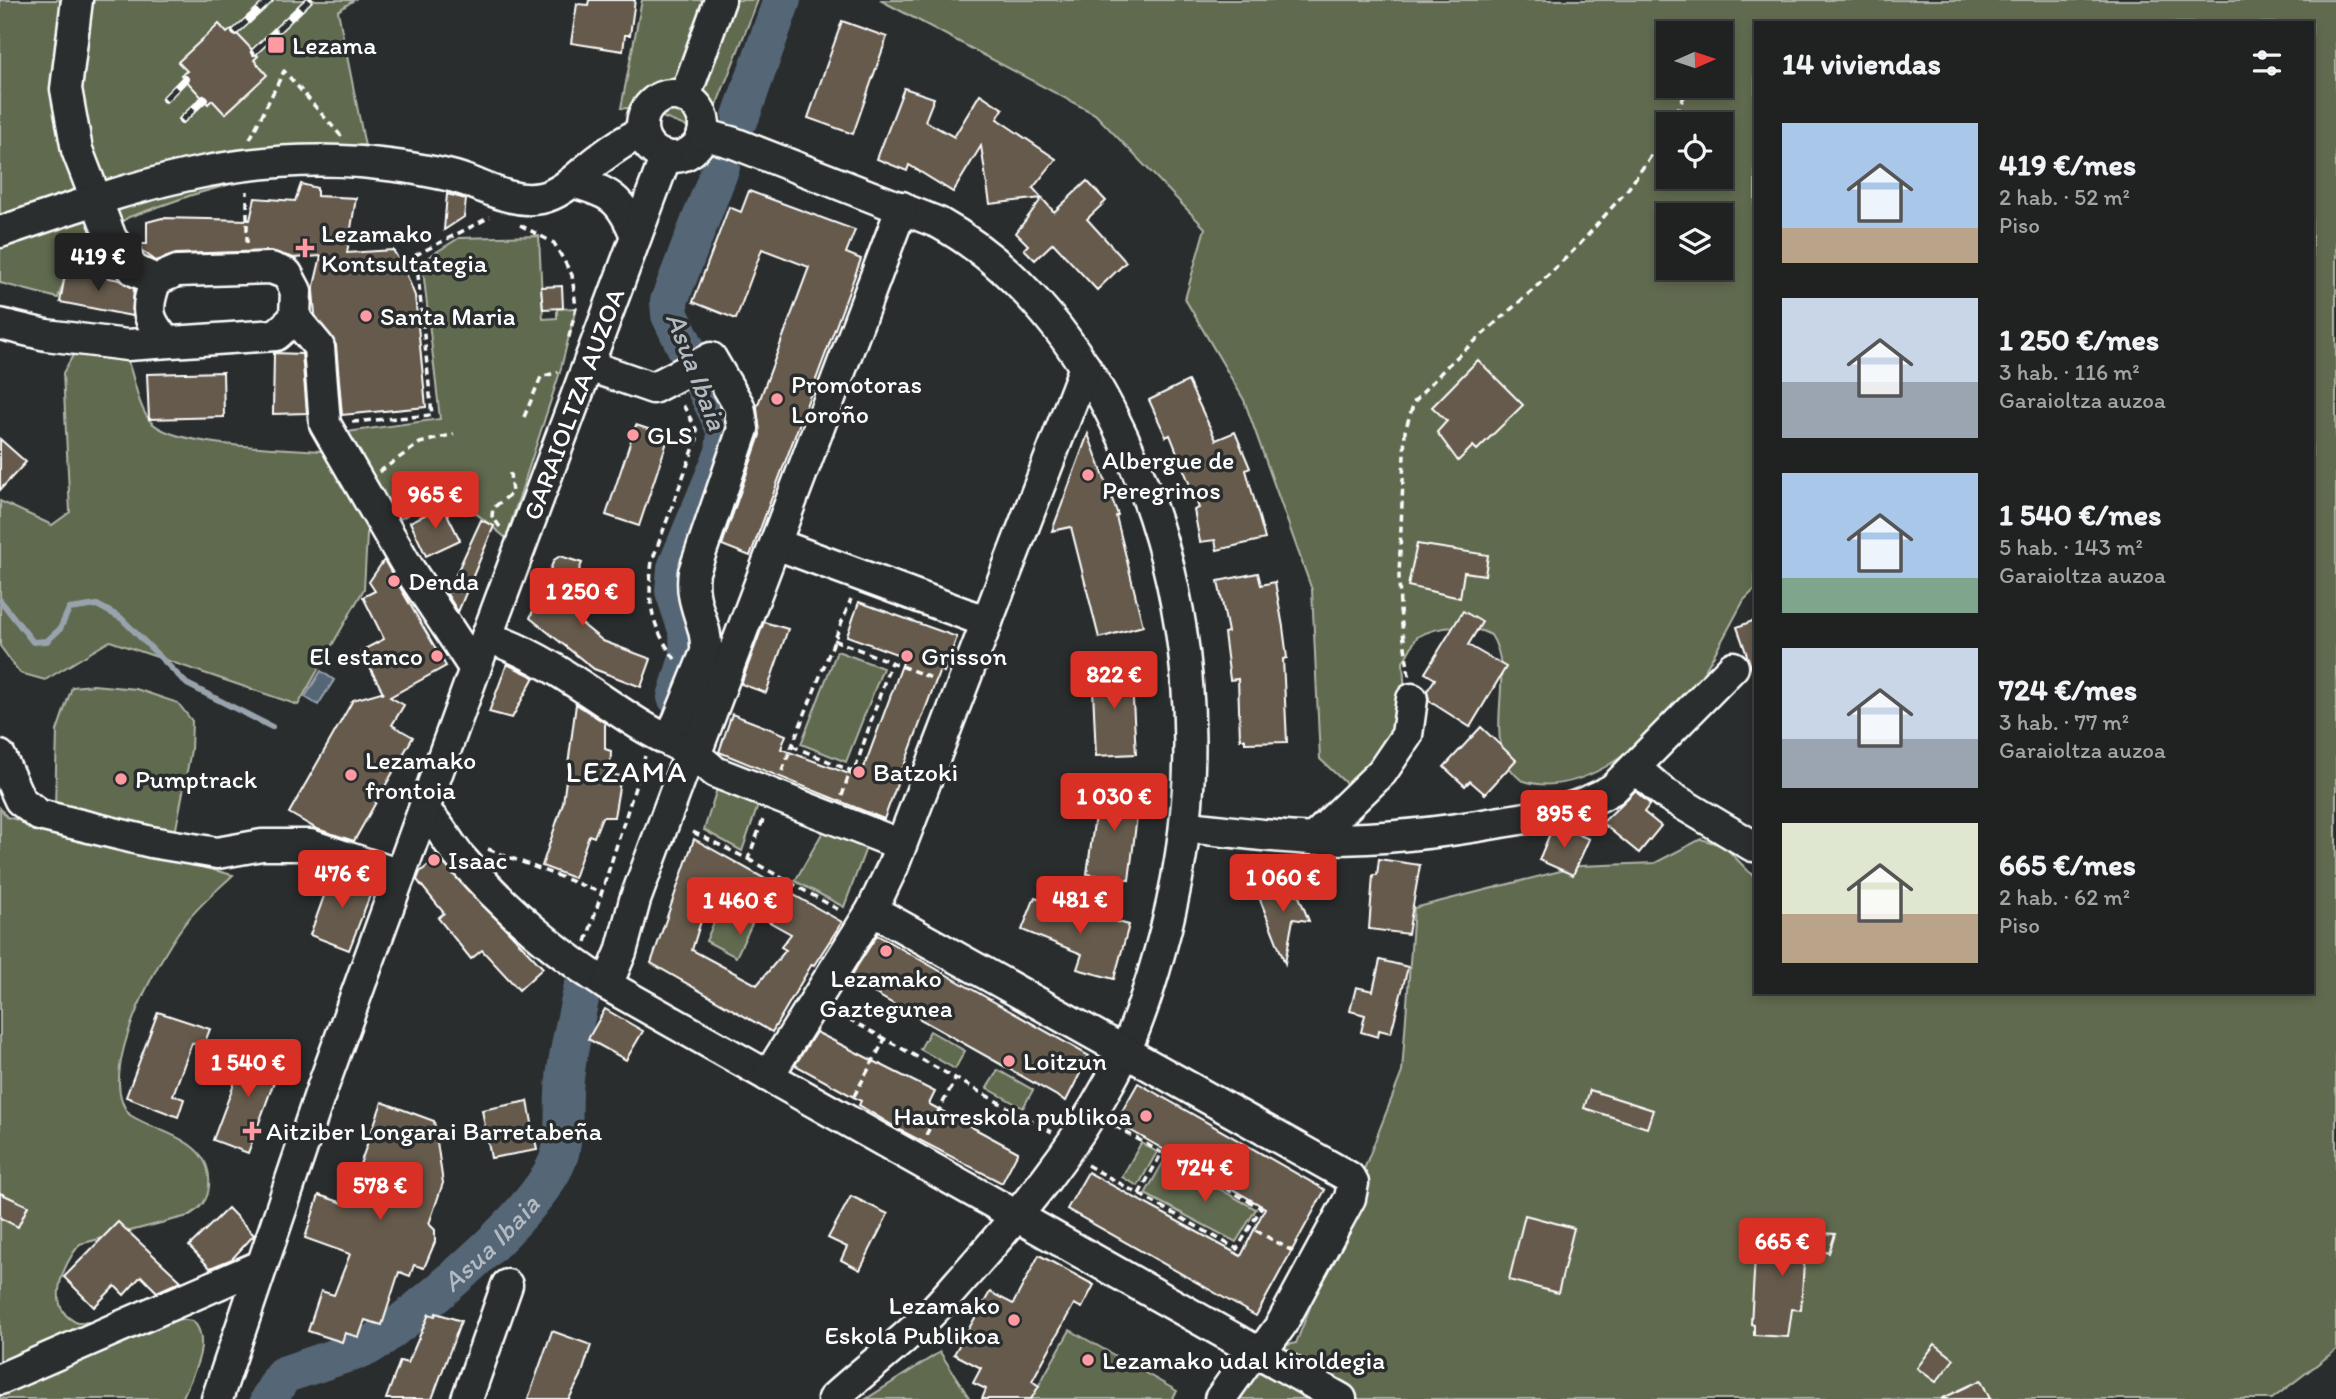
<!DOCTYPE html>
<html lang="es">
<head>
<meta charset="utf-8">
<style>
  body { margin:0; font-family:Itim,sans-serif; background:#282a2a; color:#f1f3f6; height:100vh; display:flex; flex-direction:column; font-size:26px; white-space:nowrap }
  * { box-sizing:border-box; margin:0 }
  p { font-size:23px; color:#a2a4a5 }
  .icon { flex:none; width:38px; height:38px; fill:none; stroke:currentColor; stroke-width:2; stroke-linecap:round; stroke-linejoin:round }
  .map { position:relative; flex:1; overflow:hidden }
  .drawer { position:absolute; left:1754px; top:21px; width:560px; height:973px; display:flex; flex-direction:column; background:#202222; border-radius:0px; box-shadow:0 4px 10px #0003,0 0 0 2px #3d3f40 }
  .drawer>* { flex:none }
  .needle { width:46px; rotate:87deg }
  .controls { position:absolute; left:1656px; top:21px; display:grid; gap:14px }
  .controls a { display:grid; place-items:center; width:77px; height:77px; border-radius:0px; background:#202222; box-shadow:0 4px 10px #0003,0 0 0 2px #3d3f40; font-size:35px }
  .price { position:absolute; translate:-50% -60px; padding:0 16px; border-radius:7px; background:#d93025; color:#fff; font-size:23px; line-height:46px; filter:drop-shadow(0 2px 4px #0008) }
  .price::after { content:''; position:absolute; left:50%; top:42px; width:21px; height:16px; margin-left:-10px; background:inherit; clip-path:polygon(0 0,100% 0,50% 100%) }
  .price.selected { background:#222; color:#fff }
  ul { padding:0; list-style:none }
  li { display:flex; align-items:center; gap:21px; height:175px; padding:0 28px }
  li span { display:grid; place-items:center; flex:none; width:196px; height:140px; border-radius:0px; color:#555 }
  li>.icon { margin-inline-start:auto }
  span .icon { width:84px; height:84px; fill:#fffc; stroke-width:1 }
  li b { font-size:30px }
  h2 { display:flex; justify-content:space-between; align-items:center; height:84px; padding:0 28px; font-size:30px }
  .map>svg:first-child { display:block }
  .green { fill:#616a50; stroke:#b0b4a8; stroke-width:2; fill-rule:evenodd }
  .water { fill:#546676; stroke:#98a3ad; stroke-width:2 }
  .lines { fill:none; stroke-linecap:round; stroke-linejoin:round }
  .stream { stroke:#98a3ad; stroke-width:6 }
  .river { stroke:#546676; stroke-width:38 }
  .building { fill:#655a4c; stroke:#fff; stroke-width:2; fill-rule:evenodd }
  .minor-casing { stroke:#fff; stroke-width:35 }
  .path { stroke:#fff; stroke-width:3.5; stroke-dasharray:7 5; stroke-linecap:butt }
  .minor { stroke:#2a2d2e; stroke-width:30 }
  .rail-casing { stroke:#fff; stroke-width:8 }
  .rail { stroke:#2a2d2e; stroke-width:5; stroke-dasharray:16; stroke-linecap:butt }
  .poi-dot { fill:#ff9aa2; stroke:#2a2d2e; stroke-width:2.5 }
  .labels { text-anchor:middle; stroke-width:7; stroke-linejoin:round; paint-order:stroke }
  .poi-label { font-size:26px; fill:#fff; stroke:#2a2d2e; text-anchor:start }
  .street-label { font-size:26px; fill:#fff; stroke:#2a2d2e }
  .water-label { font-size:28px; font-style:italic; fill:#b2bac1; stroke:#2a2d2e }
  .quarter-label { font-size:30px; letter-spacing:2px; fill:#fff; stroke:#2a2d2e }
</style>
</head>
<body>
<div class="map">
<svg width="2336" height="1399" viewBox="0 0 2336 1399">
  <rect width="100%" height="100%" fill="#2a2d2e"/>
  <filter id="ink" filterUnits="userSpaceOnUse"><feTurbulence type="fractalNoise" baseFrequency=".0143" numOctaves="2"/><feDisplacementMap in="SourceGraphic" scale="14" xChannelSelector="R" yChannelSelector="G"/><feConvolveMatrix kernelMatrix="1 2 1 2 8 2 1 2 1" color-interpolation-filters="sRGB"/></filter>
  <g filter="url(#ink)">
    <!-- green -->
    <g class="green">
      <polygon points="0,0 354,0 338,11 365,146 192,195 129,217 112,228 94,255 65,278 58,298 0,283"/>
      <polygon points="642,0 758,0 705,134 642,109 621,108"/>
      <path d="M880,0H2336V1350L2272,1399H1221L1245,1353L1296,1343L1402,1072L1414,908L1580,866L1655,863L1701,839L1724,846L1755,878V992H2312V23H1755V589L1744,600C1724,636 1704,679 1675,710C1640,748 1576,800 1521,780C1476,744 1519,678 1491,635C1469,623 1439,625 1417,637L1403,662L1407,728L1368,804L1320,759L1312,590L1244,400L1185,299L1205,228L1095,114ZM1668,33H1720V86H1668ZM1668,124H1720V177H1668ZM1668,215H1720V268H1668Z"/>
      <path d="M539,236L543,319L557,318V309L576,308L560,372L506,538L450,492L389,525L368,517L364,589L298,705L110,641L45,680L20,673L0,646V501L52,525L70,512L63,373L84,336L126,357C135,376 137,407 151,422C178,450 300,447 341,453L342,438L347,432L440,419L422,261L459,238Z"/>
      <polygon points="837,651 883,668 846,762 801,744"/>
      <polygon points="93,685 136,689 178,703 192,721 191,750 174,839 55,809 57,731 72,687"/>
      <polygon points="720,779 762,794 742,851 704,830"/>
      <path d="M0,808L7,817L233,875C216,891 197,907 183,926C157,961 94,1076 130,1115C161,1135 213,1139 209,1186C208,1201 200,1209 188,1216L80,1244C62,1265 44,1309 78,1323L155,1316L193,1321C213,1341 191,1378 182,1399H0Z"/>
      <polygon points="829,821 870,837 844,907 795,881"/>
      <polygon points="720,908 752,924 736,957 706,941"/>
      <polygon points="930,1031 965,1051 955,1069 920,1049"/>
      <polygon points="998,1070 1033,1090 1023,1108 987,1088"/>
      <polygon points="1141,1143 1157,1152 1138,1186 1122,1177"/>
      <polygon points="1165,1159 1256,1209 1236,1242 1145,1194"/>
      <polygon points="1070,1330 1177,1391 1172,1399 1031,1399"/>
      <polygon points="940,1352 970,1399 866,1399"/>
    </g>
    <!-- water -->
    <polygon class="water" points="321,671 334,680 318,705 305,697"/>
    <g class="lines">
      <!-- stream -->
      <polyline class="stream" points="0,600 33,642 47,641 60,629 69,609 97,605 121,618 187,684 272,727"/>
      <!-- river -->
      <g class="river">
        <polyline points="741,116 782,0"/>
        <polyline points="676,697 689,655 688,633 674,591 676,568 724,452 726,431 670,315 669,301 721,167"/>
        <path id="s1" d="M269,1399L283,1375L367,1347L380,1339C426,1304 546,1207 560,1153C566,1130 562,1103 565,1079C568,1049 576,1019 582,990"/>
      </g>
    </g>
    <!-- building -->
    <g class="building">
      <polygon points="589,0 635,0 630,35 625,35 623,51 571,43 577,4 588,5"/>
      <polygon points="842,21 887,37 853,134 808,118"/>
      <polygon points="219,24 227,33 232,29 239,36 258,56 254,60 267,75 225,114 212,100 208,104 181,75 187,71 178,62"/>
      <polygon points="904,88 934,98 925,121 954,137 980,94 1003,109 997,119 1056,159 1033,188 1054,212 1087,181 1106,201 1087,219 1126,262 1097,290 1053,243 1035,260 1024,249 1028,245 1016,233 1042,198 990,204 981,146 953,192 909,165 907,171 877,159"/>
      <polygon points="301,184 317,188 317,196 356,198 347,253 393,250 404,268 415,296 426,407 342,415 336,345 315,315 313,290 321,256 294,258 270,251 176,254 156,261 141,250 141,244 147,244 147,222 162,218 250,220 255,198 295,201"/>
      <polygon points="749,191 855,230 846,253 861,259 750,556 722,545 760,435 757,407 809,267 762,249 736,319 693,302 729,207 741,212"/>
      <polygon points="447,194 466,199 464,217 444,230"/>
      <polygon points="66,270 120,280 134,289 132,316 60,302"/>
      <polygon points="562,286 563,308 543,309 541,287"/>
      <polygon points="274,353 302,354 307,413 273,414"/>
      <polygon points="1478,360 1523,405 1477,450 1473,446 1458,461 1437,432 1447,421 1432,407"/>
      <polygon points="223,372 224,417 149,419 147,374"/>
      <polygon points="1188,381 1216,440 1235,432 1250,468 1246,470 1265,539 1217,550 1215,540 1200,542 1194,510 1199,508 1170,435 1166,437 1149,400"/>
      <polygon points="636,425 669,436 639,526 606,515"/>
      <polygon points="1088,434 1118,515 1116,516 1143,626 1099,638 1071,527 1052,531"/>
      <polygon points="0,439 26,462 0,490"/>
      <polygon points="443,506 460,540 426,556 410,522"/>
      <polygon points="481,520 494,526 458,612 447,594"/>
      <polygon points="1417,544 1488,555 1485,575 1464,572 1460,598 1408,586"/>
      <polygon points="560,556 582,563 564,609 603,641 651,659 641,687 594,669 530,618 554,560"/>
      <polygon points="384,560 446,666 390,697 404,705 392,725 413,737 354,841 317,829 289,813 353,700 381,692 384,694 361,651 384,639 363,597 375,591 369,582"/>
      <polygon points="1258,573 1261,585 1275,582 1283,627 1287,658 1283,659 1287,742 1245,743 1245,739 1240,739 1238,679 1230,680 1224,633 1228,632 1218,581"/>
      <polygon points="859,602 957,637 944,672 940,670 884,819 719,752 732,714 786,735 781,749 860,778 905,657 847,636"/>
      <polygon points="1463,611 1482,622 1468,645 1506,667 1470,727 1429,701 1427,691 1435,679 1425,673"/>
      <polygon points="1755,620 1755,671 1753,672 1737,627"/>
      <polygon points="764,622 788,629 766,693 741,684"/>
      <polygon points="507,664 534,677 512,718 489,712"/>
      <polygon points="1131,665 1136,754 1096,756 1092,667"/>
      <polygon points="576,704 605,723 605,749 611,751 610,774 621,776 614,817 602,817 594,837 589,835 574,878 542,866 563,803"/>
      <polygon points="1481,727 1516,760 1485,794 1470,781 1465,786 1444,767"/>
      <polygon points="1099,786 1140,792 1129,880 1087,874"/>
      <polygon points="1635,791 1650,804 1644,812 1661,826 1639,853 1602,823"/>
      <polygon points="1564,828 1589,839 1573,875 1539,860 1551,831"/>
      <path d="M694,839L842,922L814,965L812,964L772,1032L651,963ZM714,891L791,934L781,947L786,950L757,985L692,950L706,905Z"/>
      <polygon points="438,857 543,968 519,990 482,950 471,959 438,918 444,913 417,880 420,872"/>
      <polygon points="1379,859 1420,865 1408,934 1369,929 1373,875 1377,875"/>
      <polygon points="333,871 374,885 349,950 310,935"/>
      <polygon points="1294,884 1309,921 1293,919 1285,963 1259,897"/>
      <polygon points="1035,897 1092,919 1093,915 1129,925 1114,979 1077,969 1082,954 1022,930"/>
      <polygon points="877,935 1089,1056 1066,1101 849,979"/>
      <polygon points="1380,960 1408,967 1391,1033 1379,1030 1378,1037 1361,1032 1365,1015 1350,1011 1356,987 1373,991"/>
      <polygon points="605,1009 643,1031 626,1060 588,1039"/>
      <polygon points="158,1012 210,1029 203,1047 192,1043 173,1095 184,1099 178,1117 126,1097"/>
      <polygon points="816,1032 935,1092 929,1104 1018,1152 1002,1183 900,1130 859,1105 861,1101 795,1065"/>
      <polygon points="249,1044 283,1057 248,1153 213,1140"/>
      <polygon points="1138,1083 1325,1190 1256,1316 1067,1209 1088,1172 1241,1256 1265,1208 1116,1122"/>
      <polygon points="1590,1090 1653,1110 1647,1128 1584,1108"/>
      <polygon points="528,1101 537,1150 491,1158 482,1110"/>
      <polygon points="382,1102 434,1121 443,1183 429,1224 435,1230 435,1242 424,1268 414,1265 410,1276 399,1272 382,1325 365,1320 359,1337 345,1333 342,1342 308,1331 321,1291 334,1295 350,1254 305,1238 319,1195 346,1204"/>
      <polygon points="0,1193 28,1206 18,1227 0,1218"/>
      <polygon points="851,1196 888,1214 860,1270 841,1260 847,1247 828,1238"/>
      <polygon points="228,1208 254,1235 232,1259 210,1268 189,1246"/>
      <polygon points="1525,1215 1574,1228 1558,1293 1509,1280"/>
      <polygon points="118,1222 181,1281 157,1292 141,1276 124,1295 115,1286 94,1307 64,1277"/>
      <polygon points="1764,1229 1835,1234 1829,1253 1805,1246 1801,1310 1792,1309 1788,1337 1754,1335 1754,1325 1751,1324 1755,1257 1762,1257"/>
      <polygon points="1039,1255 1094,1285 1082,1308 1074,1304 1032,1381 1039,1386 1031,1399 982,1399 986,1389 973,1383 981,1368 954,1354 990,1292 1013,1304"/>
      <polygon points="436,1313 461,1321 432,1399 386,1399 400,1361 408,1363 429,1314 435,1316"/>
      <polygon points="552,1331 591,1345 581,1376 569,1399 528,1399"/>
      <polygon points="1935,1344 1954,1359 1936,1382 1917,1368"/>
      <polygon points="1981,1380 1990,1399 1941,1399"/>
    </g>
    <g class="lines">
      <defs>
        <g id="minor">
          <polyline points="77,0 66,89 77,150 111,238 134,270 156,280"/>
          <circle cx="673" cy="126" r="31"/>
          <polyline points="685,97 720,0"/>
          <path d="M703,134L734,143L939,223C1013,264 1070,334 1109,409C1196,577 1212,772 1159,954C1147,997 1132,1043 1109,1083C1071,1153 1022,1211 969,1271C957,1284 945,1299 932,1312C902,1343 865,1369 833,1399"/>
          <path d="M572,182C610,192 621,198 636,236"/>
          <path d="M0,232C124,190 227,152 361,162C392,165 424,169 455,177C484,185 510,204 541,198C565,193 582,171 602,157C615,147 628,139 642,132"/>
          <polyline points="295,318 319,347 325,424 409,569 475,669"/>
          <path d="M0,324L46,335L127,345L276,335L295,318L296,291L287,274L271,268L177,271L156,280C145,309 146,319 167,342"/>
          <path d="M601,370L653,388L711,358L739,406L743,429L694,572C689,605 708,622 706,652L670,741"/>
          <polyline points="776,544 987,622"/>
          <path d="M503,643C554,663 596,698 642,726C670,743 690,748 715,772L886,839"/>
          <polyline points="0,756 20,800 39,815 151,842 217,853 262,845 310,845 400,875"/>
          <polyline points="1635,768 1664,793 1753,846"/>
          <path d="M424,811C439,823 447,842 460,857C503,907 552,950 607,985L1341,1399"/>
          <path d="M1186,827C1229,831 1272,837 1314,839C1376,840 1440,833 1501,822C1542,816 1577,810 1613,789L1733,667"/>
          <polyline points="1313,839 1382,772 1407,735 1412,699"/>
          <polyline points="872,910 1349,1177 1353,1183 1350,1198 1281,1325 1260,1354"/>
          <polyline points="607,985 621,952 635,900 683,771 696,753 902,207"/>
          <polyline points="768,1076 872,910 893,866 1085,367"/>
          <polyline points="0,1379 262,1265"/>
          <path id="s2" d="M217,1399L319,1097L487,636L666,156"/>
          <polyline points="467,1399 507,1285"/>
          <polyline points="1220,1399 1254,1351"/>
        </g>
      </defs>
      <!-- minor casing -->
      <use href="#minor" class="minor-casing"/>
      <!-- path -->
      <g class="path">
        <polyline points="1671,124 1689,86"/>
        <polyline points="250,139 284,71 342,137"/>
        <polyline points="520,225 554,243 572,275 576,308 568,341"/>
        <polyline points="247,243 247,191"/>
        <polyline points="524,417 541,377 558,372"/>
        <polyline points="352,422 432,415 416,255 490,217"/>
        <polyline points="379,472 420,443 454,434"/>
        <polyline points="500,527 492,516 493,508 512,493 510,473"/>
        <polyline points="834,640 937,680"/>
        <path d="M675,659C651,626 647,602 652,561L697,439V431L681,401"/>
        <polyline points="1409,676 1400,610 1399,576 1405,431 1414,402 1448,365 1535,288 1580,244 1628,189 1668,131"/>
        <polyline points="792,746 854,772 891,662"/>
        <polyline points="782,771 851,599"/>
        <polyline points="842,796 850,771"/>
        <polyline points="693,832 748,859 764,817"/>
        <polyline points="488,849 602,893"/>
        <polyline points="748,859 841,911"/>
        <polyline points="586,942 645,756"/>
        <polyline points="838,1013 1052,1132"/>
        <polyline points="854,1096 885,1039"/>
        <polyline points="1115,1126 1162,1153"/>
        <polyline points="926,1135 956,1078"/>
        <polyline points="1087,1165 1237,1249 1250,1227 1294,1252"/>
        <polyline points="1139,1194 1162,1153 1261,1208 1250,1227"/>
      </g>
      <!-- minor -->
      <use href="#minor" class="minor"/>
      <defs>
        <g id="rail">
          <polyline points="235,32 270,0"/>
          <polyline points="254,52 309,0"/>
          <polyline points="165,99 185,79"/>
          <polyline points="182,120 204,99"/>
        </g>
      </defs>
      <!-- rail casing -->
      <use href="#rail" class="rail-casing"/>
      <!-- rail -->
      <use href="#rail" class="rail"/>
    </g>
  </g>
  <!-- markers -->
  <g class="poi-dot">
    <rect x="267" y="36" width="18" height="18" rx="3.5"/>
    <path d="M301.5 237.5h7v7h7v7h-7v7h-7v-7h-7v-7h7z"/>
    <circle cx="366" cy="316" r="7"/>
    <circle cx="777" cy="399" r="7"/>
    <circle cx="633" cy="435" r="7"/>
    <circle cx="1088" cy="475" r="7"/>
    <circle cx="394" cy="581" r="7"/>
    <circle cx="437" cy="656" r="7"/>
    <circle cx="907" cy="656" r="7"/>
    <circle cx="859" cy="772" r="7"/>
    <circle cx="351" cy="775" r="7"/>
    <circle cx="121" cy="779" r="7"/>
    <circle cx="434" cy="860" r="7"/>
    <circle cx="886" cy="951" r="7"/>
    <circle cx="1009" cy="1061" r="7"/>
    <circle cx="1146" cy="1116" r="7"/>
    <path d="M248.5 1120.5h7v7h7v7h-7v7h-7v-7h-7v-7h7z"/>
    <circle cx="1014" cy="1320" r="7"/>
    <circle cx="1088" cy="1360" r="7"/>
  </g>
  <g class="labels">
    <!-- poi labels -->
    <g class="poi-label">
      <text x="292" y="54">Lezama</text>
      <text x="321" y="242">Lezamako<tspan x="321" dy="30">Kontsultategia</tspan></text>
      <text x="380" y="325">Santa Maria</text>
      <text x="791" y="393">Promotoras<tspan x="791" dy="30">Loroño</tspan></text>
      <text x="647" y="444">GLS</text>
      <text x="1102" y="469">Albergue de<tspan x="1102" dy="30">Peregrinos</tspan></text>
      <text x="408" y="590">Denda</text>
      <text x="423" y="665" text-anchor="end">El estanco</text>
      <text x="921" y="665">Grisson</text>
      <text x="365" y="769">Lezamako<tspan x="365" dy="30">frontoia</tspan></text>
      <text x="873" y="781">Batzoki</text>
      <text x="135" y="788">Pumptrack</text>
      <text x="448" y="869">Isaac</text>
      <text x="886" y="987" text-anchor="middle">Lezamako<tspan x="886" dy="30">Gaztegunea</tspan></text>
      <text x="1023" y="1070">Loitzun</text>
      <text x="1132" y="1125" text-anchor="end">Haurreskola publikoa</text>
      <text x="266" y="1140">Aitziber Longarai Barretabeña</text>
      <text x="1000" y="1314" text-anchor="end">Lezamako<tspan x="1000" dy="30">Eskola Publikoa</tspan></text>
      <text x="1102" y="1369">Lezamako udal kiroldegia</text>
    </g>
    <!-- street labels -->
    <g class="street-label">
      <text dy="9" stroke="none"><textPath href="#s2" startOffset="1057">GARAIOLTZA AUZOA</textPath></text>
    </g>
    <!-- water labels -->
    <g class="water-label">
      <text transform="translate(697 371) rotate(69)" y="10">Asua Ibaia</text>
      <text dy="10" stroke="none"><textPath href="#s1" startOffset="278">Asua Ibaia</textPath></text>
    </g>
    <!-- quarter labels -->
    <g class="quarter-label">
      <text x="627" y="782">LEZAMA</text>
    </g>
  </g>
</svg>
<div class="controls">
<a><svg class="needle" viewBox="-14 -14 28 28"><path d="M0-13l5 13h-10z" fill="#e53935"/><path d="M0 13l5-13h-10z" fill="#a2a4a5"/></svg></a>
<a><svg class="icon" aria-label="locate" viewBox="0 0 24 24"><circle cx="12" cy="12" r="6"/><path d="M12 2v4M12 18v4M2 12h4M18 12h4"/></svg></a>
<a><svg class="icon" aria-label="layers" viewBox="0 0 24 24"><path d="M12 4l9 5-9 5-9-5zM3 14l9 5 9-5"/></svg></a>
</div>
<b class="price selected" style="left:98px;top:293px">419 €</b>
<b class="price" style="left:435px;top:531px">965 €</b>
<b class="price" style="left:582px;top:628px">1 250 €</b>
<b class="price" style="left:1114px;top:711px">822 €</b>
<b class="price" style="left:1114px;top:833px">1 030 €</b>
<b class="price" style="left:1564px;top:850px">895 €</b>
<b class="price" style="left:342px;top:910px">476 €</b>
<b class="price" style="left:1283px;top:914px">1 060 €</b>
<b class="price" style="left:1080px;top:936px">481 €</b>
<b class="price" style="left:740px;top:937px">1 460 €</b>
<b class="price" style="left:248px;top:1099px">1 540 €</b>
<b class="price" style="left:1205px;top:1204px">724 €</b>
<b class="price" style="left:380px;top:1222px">578 €</b>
<b class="price" style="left:1782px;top:1278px">665 €</b>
<section class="drawer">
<h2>14 viviendas<svg class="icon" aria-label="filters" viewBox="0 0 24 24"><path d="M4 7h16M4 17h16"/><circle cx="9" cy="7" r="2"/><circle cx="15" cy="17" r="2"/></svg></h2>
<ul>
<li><span style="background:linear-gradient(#a9c7e8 75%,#b9a48a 0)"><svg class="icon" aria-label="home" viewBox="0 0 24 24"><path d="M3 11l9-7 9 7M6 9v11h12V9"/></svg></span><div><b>419 €/mes</b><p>2 hab. · 52 m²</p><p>Piso</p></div></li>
<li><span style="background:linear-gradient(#c9d6e8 60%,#9aa5b1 0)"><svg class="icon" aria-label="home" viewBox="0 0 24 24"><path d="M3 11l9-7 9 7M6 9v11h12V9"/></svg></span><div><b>1 250 €/mes</b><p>3 hab. · 116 m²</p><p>Garaioltza auzoa</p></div></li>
<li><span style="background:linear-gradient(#a9c7e8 75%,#7fa58c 0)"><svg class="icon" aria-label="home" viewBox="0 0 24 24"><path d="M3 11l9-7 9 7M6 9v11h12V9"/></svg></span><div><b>1 540 €/mes</b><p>5 hab. · 143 m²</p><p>Garaioltza auzoa</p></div></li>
<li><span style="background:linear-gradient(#c9d6e8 65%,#9aa5b1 0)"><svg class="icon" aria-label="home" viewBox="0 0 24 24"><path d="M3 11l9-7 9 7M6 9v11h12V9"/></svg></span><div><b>724 €/mes</b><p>3 hab. · 77 m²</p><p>Garaioltza auzoa</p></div></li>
<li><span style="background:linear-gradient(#dfe7d0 65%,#b9a48a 0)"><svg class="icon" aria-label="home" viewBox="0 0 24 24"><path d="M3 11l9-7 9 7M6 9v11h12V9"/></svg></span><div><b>665 €/mes</b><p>2 hab. · 62 m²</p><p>Piso</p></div></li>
</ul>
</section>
</div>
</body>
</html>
